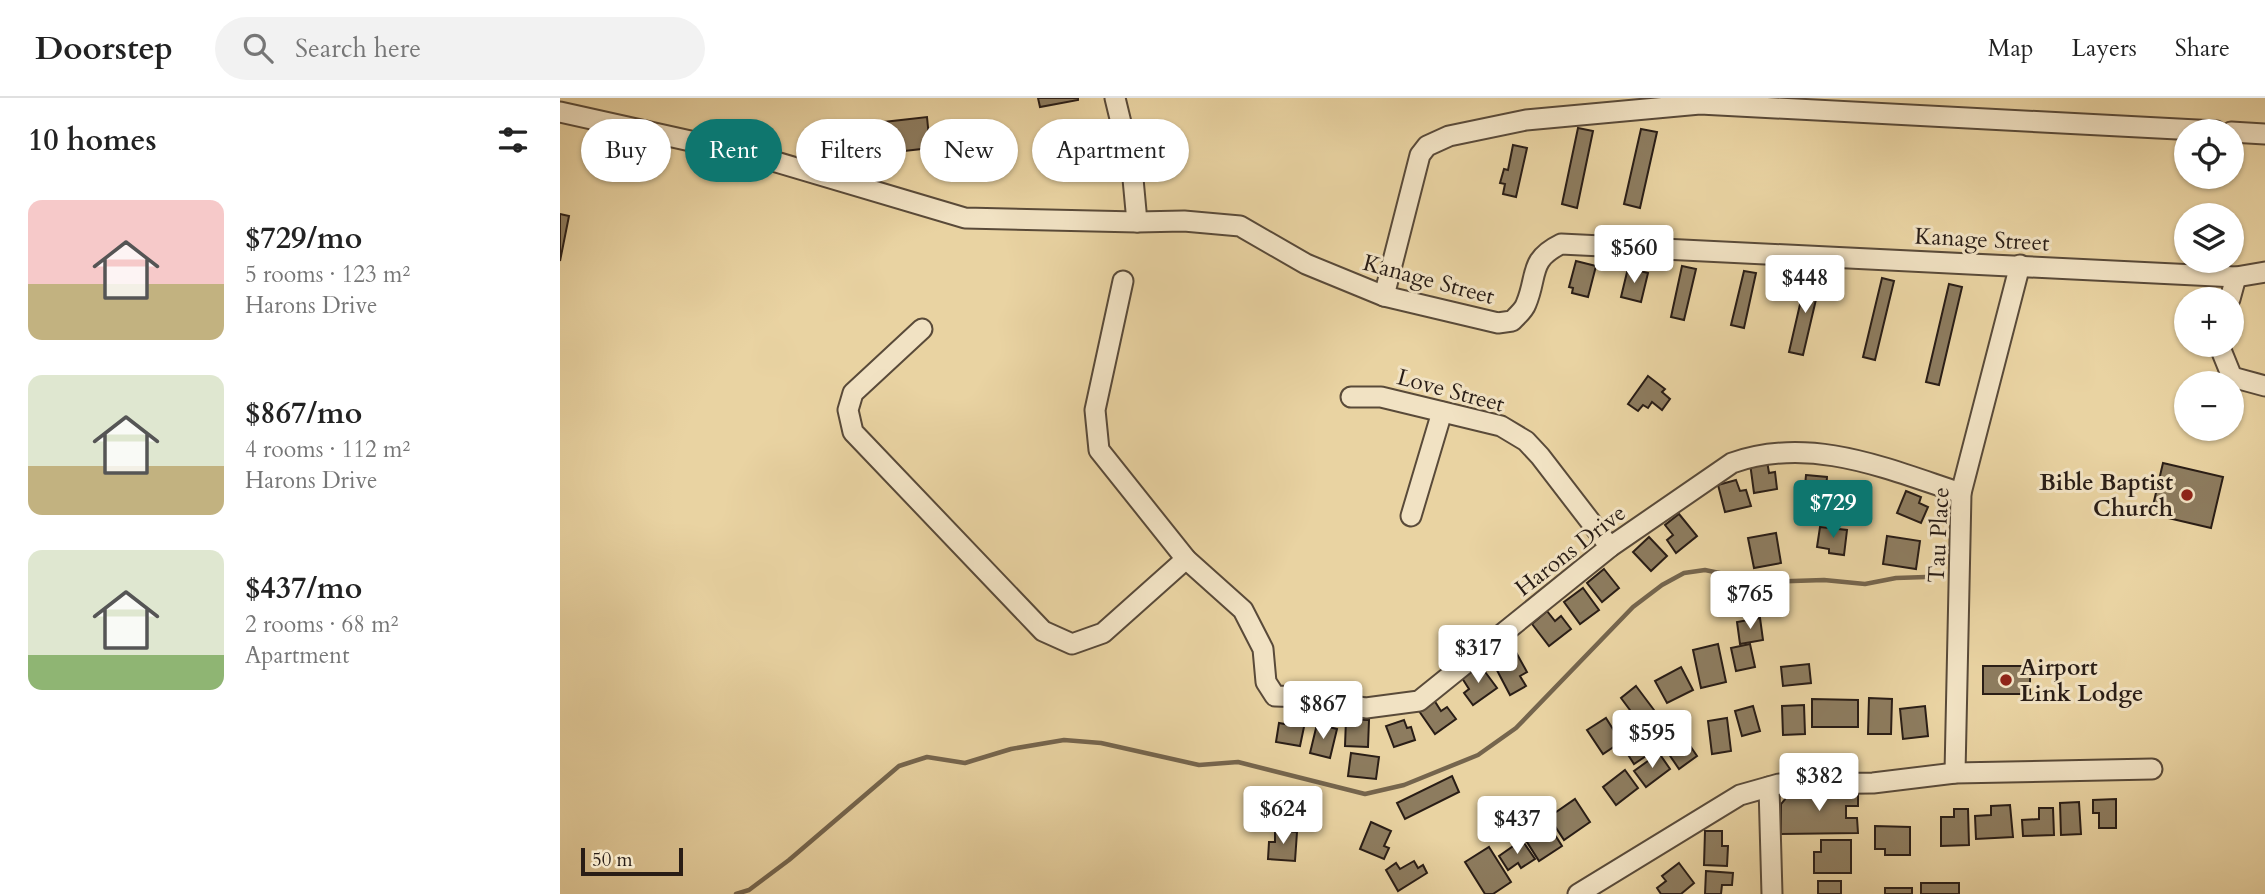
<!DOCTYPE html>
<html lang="en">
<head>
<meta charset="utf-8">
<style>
  body { margin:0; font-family:Cardo,serif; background:#f2f2f2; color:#222; height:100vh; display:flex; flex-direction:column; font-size:26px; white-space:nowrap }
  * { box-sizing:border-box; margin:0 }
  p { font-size:23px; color:#767676 }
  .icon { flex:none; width:38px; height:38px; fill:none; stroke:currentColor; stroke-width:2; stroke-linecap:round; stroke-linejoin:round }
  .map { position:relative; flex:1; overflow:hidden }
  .details { display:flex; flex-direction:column; background:#fff; width:560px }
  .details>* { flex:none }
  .hud { position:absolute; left:21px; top:21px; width:665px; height:63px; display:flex; gap:14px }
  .fabs { position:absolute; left:1614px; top:21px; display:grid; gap:14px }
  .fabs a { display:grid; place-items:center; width:70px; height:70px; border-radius:50%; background:#fff; box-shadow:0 2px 5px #0004; font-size:35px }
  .scale { position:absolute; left:21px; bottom:18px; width:102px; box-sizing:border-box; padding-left:7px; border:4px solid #291d16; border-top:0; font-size:19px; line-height:24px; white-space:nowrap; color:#291d16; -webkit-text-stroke:5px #f1e2c3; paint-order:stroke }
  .price { position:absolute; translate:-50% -60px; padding:0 16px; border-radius:7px; background:#fff; color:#222; font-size:23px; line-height:46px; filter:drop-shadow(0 2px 4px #0008) }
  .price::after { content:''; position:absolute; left:50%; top:42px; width:21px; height:16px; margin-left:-10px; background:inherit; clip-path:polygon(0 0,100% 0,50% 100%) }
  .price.on { background:#0f766e; color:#fff }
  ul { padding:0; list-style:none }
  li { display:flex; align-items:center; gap:21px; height:175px; padding:0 28px }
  li span { display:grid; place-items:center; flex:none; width:196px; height:140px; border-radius:14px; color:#555 }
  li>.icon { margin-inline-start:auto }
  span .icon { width:84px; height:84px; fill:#fffc; stroke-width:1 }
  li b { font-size:30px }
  h2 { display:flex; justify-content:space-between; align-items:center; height:84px; padding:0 28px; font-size:30px }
  .chip { padding:0 24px; border-radius:32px; background:#fff; box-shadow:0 2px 5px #0004; font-size:24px; line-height:63px }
  .chip.on { background:#0f766e; color:#fff }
  header { display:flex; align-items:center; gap:42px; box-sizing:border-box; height:98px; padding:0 35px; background:#fff; border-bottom:2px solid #e0e0e0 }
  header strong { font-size:33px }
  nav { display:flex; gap:38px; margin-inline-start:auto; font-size:24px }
  .search { width:490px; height:63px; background:#f2f2f2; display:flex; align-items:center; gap:18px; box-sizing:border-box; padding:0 24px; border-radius:38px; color:#767676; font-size:26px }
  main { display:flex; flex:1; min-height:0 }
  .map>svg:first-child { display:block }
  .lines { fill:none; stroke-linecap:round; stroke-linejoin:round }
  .stream { stroke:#75654d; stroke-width:4.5 }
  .building { fill:#8d7c5f; stroke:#291d16; stroke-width:2 }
  .minor-casing { stroke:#594a39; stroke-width:23 }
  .minor { stroke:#f1e2c3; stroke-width:19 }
  .poi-dot { fill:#8f2418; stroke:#f1e2c3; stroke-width:2.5 }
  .labels { text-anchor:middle; stroke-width:6; stroke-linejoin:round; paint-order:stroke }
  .street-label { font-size:23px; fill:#291d16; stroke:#f1e2c3 }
  .poi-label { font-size:23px; font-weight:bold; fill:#291d16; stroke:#f1e2c3; text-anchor:end }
</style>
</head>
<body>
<header>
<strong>Doorstep</strong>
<div class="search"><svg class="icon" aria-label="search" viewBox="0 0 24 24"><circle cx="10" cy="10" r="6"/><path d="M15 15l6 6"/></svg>Search here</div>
<nav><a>Map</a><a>Layers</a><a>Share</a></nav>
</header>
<main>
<section class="details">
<h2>10 homes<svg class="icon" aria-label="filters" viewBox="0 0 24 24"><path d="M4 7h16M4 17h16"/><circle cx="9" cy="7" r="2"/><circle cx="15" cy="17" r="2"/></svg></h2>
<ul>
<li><span style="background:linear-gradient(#f6c9c9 60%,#c2b280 0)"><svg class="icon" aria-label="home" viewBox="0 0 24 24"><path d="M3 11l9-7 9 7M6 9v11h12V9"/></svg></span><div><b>$729/mo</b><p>5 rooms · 123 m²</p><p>Harons Drive</p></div></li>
<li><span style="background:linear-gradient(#dfe7d0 65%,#c2b280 0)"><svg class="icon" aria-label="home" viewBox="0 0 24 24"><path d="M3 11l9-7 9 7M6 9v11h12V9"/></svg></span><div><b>$867/mo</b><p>4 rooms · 112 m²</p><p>Harons Drive</p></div></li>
<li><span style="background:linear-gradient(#dfe7d0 75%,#8fb573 0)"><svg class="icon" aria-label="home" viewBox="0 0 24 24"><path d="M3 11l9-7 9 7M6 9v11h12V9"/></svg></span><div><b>$437/mo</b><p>2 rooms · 68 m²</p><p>Apartment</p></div></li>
</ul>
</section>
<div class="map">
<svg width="1705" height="796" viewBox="0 0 1705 796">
  <rect width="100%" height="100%" fill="#e9d3a2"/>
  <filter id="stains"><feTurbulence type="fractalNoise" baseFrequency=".00286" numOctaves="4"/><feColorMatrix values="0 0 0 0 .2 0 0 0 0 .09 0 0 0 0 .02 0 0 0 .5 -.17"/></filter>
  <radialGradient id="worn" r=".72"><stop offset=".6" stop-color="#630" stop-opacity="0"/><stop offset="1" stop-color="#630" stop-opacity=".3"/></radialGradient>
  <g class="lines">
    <!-- stream -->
    <polyline class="stream" points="176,796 189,792 229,762 339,668 367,659 405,665 451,651 504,642 541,645 639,667 678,664 805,696 844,687 918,657 956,630 1073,509 1102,487 1124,475 1145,472 1202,484 1264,482 1305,486 1336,480 1366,479"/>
  </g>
  <!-- building -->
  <g class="building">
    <polygon points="478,0 518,0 518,2 480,9"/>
    <polygon points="367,19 370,50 327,55 324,24"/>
    <polygon points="1018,30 1033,33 1017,110 1002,106"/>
    <polygon points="1081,31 1097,34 1080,110 1064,106"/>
    <polygon points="953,47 967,50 956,99 943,96 945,86 940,85 944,71 948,72"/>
    <polygon points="0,116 9,118 0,163"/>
    <polygon points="1016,163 1036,168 1028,199 1012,195 1013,190 1009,189"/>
    <polygon points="1122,168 1136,171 1124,222 1111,219"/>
    <polygon points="1068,170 1088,175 1081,204 1061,199"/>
    <polygon points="1184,173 1196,175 1184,230 1171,227"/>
    <polygon points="1247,176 1261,180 1243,257 1229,254"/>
    <polygon points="1322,180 1334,183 1315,262 1303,259"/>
    <polygon points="1389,186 1402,189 1379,287 1366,284"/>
    <polygon points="1088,278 1105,291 1102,294 1110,301 1102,312 1092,304 1088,310 1083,307 1078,313 1068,306"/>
    <polygon points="1207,363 1209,375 1215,374 1217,391 1194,395 1190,365"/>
    <polygon points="1603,365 1663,379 1651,430 1591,416"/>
    <polygon points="1246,377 1267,379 1264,419 1237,417 1239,399 1244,399"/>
    <polygon points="1176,382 1180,393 1186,392 1191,408 1165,414 1158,387"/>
    <polygon points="1289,384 1310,386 1307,411 1286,409"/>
    <polygon points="1346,393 1361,399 1359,405 1368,409 1361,425 1337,415"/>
    <polygon points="1119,416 1137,438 1116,455 1107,442 1113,437 1105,427"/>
    <polygon points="1260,429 1287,432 1284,457 1269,455 1269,451 1257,449"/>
    <polygon points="1216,435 1221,465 1194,470 1188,440"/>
    <polygon points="1327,438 1360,443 1356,471 1323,466"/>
    <polygon points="1089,439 1107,458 1091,473 1073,454"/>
    <polygon points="1044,471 1059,490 1042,504 1027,485"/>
    <polygon points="1023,490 1039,512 1020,526 1004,504"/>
    <polygon points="987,513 995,523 1001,518 1011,531 989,548 972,526"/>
    <polygon points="1200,520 1203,542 1180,546 1177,524"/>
    <polygon points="1158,546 1166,584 1141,590 1133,552"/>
    <polygon points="1190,546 1195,569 1176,573 1171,550"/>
    <polygon points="952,547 967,574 960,578 966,588 950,597 930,559"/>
    <polygon points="1249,566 1251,585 1223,588 1221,569"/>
    <polygon points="920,567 937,590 913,607 904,595 909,591 902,580"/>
    <rect x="1423" y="568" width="47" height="28"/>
    <polygon points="1121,569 1133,592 1107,605 1095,583"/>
    <polygon points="1076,588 1094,612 1079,624 1061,600"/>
    <polygon points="1309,600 1332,601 1331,636 1308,636"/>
    <polygon points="1252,601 1298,602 1298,629 1252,629"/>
    <polygon points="874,602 881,613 887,609 896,621 875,636 859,613"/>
    <polygon points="1244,607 1245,636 1223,637 1222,608"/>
    <polygon points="1193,608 1200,633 1182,638 1175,613"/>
    <polygon points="1365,608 1368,638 1343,641 1340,611"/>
    <polygon points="1046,620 1061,644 1043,656 1027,632"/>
    <polygon points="1167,620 1171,653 1152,656 1148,623"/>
    <polygon points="731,621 745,624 740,648 716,644 719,625 730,627"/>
    <polygon points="786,621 809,622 808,649 785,648"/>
    <polygon points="844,622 847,630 851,629 855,642 834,649 826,628"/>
    <polygon points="757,626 777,631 770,660 750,655"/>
    <polygon points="1089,636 1098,650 1074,666 1065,652"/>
    <polygon points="1122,636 1137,658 1119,671 1104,649"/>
    <polygon points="791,655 819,659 816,681 788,678"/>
    <polygon points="1099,655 1110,671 1086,689 1074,673"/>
    <polygon points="1065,672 1078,690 1056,707 1043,689"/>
    <polygon points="892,678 899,694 845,721 837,705"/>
    <polygon points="1298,693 1298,708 1286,708 1286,720 1297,720 1298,735 1221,736 1221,706 1231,694"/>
    <polygon points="1015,701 1030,724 1004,742 989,719"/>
    <polygon points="1556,701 1556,730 1539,730 1539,715 1533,715 1533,702"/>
    <polygon points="1519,704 1521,736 1501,737 1500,705"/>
    <polygon points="1450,707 1453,739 1416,741 1415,718 1431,717 1431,708"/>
    <polygon points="1479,710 1493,710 1494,737 1463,738 1462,722 1479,721"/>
    <polygon points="1394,711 1408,711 1409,747 1381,748 1381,719 1394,719"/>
    <polygon points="983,718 1002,748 979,763 960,733"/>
    <polygon points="811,724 831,733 824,748 829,750 824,761 800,751"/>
    <polygon points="1315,728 1350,729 1350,757 1325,757 1325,751 1315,751"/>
    <polygon points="715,732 737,734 735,763 708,761 709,744 715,744"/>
    <polygon points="1145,733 1162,733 1162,748 1168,748 1167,768 1144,767"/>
    <polygon points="962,742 975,761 961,770 958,765 948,772 939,758"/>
    <polygon points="1261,742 1291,742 1291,775 1254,775 1254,754 1261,754"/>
    <polygon points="929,749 951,784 933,796 925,796 905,764"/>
    <polygon points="854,763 858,770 863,767 867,775 838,793 826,772 836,765 840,771"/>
    <polygon points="1119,765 1134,785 1121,796 1101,796 1097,790 1106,783 1102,778"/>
    <polygon points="1146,773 1173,775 1172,787 1162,787 1161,796 1145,796"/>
    <rect x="1258" y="783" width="23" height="13"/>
    <rect x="1361" y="785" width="38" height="11"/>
    <rect x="1325" y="790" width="27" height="6"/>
  </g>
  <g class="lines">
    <defs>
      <g id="minor">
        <polyline points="555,0 572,70 577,124"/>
        <path d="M0,14L189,56L405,120L577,124L624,123L680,128L746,166L824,198L938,225L952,223C957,218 964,212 966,206C978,178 968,162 1001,146L1676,179L1705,174"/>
        <polyline points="1671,34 1705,36"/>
        <path d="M563,183L535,312L539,352L626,461L683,512L703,551L706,584L715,598L745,599L806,610L859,603L1050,449L1172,365C1251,337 1327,371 1401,395"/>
        <polyline points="824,198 860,57 867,48 889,38 966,22 1140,6 1656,33"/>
        <polyline points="1670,201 1676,179"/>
        <polyline points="362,231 293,295 288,312 293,334 483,533 512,546 543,535 626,461"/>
        <polyline points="1659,247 1672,279 1705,288"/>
        <polyline points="791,299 821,299 941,328 966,343 980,358 1050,449"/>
        <polyline points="851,418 882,314"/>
        <polyline points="1395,675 1401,395 1460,167"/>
        <polyline points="1209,689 1212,796"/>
        <polyline points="1018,796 1180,697 1219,686 1313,685 1395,675 1592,671"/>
      </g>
    </defs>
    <!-- minor casing -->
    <use href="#minor" class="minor-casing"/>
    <!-- minor -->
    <use href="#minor" class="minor"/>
  </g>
  <!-- markers -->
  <g class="poi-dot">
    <circle cx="1627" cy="397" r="7"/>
    <circle cx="1446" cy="582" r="7"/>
  </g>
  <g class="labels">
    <!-- street labels -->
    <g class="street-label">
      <text transform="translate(1422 141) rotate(3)" y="8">Kanage Street</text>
      <text transform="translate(869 181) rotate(15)" y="8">Kanage Street</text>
      <text transform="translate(891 292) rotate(15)" y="8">Love Street</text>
      <text transform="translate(1378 437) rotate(-87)" y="8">Tau Place</text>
      <text transform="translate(1010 452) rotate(-38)" y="8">Harons Drive</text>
    </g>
    <!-- poi labels -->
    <g class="poi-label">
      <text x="1613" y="392">Bible Baptist<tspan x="1613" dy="26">Church</tspan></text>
      <text x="1460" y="577" text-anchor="start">Airport<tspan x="1460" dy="26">Link Lodge</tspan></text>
    </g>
  </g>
  <rect width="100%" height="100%" filter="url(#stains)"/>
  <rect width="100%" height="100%" fill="url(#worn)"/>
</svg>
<div class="fabs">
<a><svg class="icon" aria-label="locate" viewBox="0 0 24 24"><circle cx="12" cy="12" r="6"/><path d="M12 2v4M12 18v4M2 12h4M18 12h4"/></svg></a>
<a><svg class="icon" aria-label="layers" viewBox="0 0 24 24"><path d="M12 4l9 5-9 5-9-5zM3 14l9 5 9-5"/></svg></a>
<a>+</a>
<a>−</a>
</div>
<div class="scale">50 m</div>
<b class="price" style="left:1074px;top:187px">$560</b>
<b class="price" style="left:1245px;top:217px">$448</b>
<b class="price on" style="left:1273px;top:442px">$729</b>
<b class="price" style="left:1190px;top:533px">$765</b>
<b class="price" style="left:918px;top:587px">$317</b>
<b class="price" style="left:763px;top:643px">$867</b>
<b class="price" style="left:1092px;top:672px">$595</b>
<b class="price" style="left:1259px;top:715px">$382</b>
<b class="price" style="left:723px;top:748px">$624</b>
<b class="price" style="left:957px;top:758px">$437</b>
<div class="hud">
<a class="chip">Buy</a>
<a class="chip on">Rent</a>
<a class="chip">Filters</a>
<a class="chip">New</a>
<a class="chip">Apartment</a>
</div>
</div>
</main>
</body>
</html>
